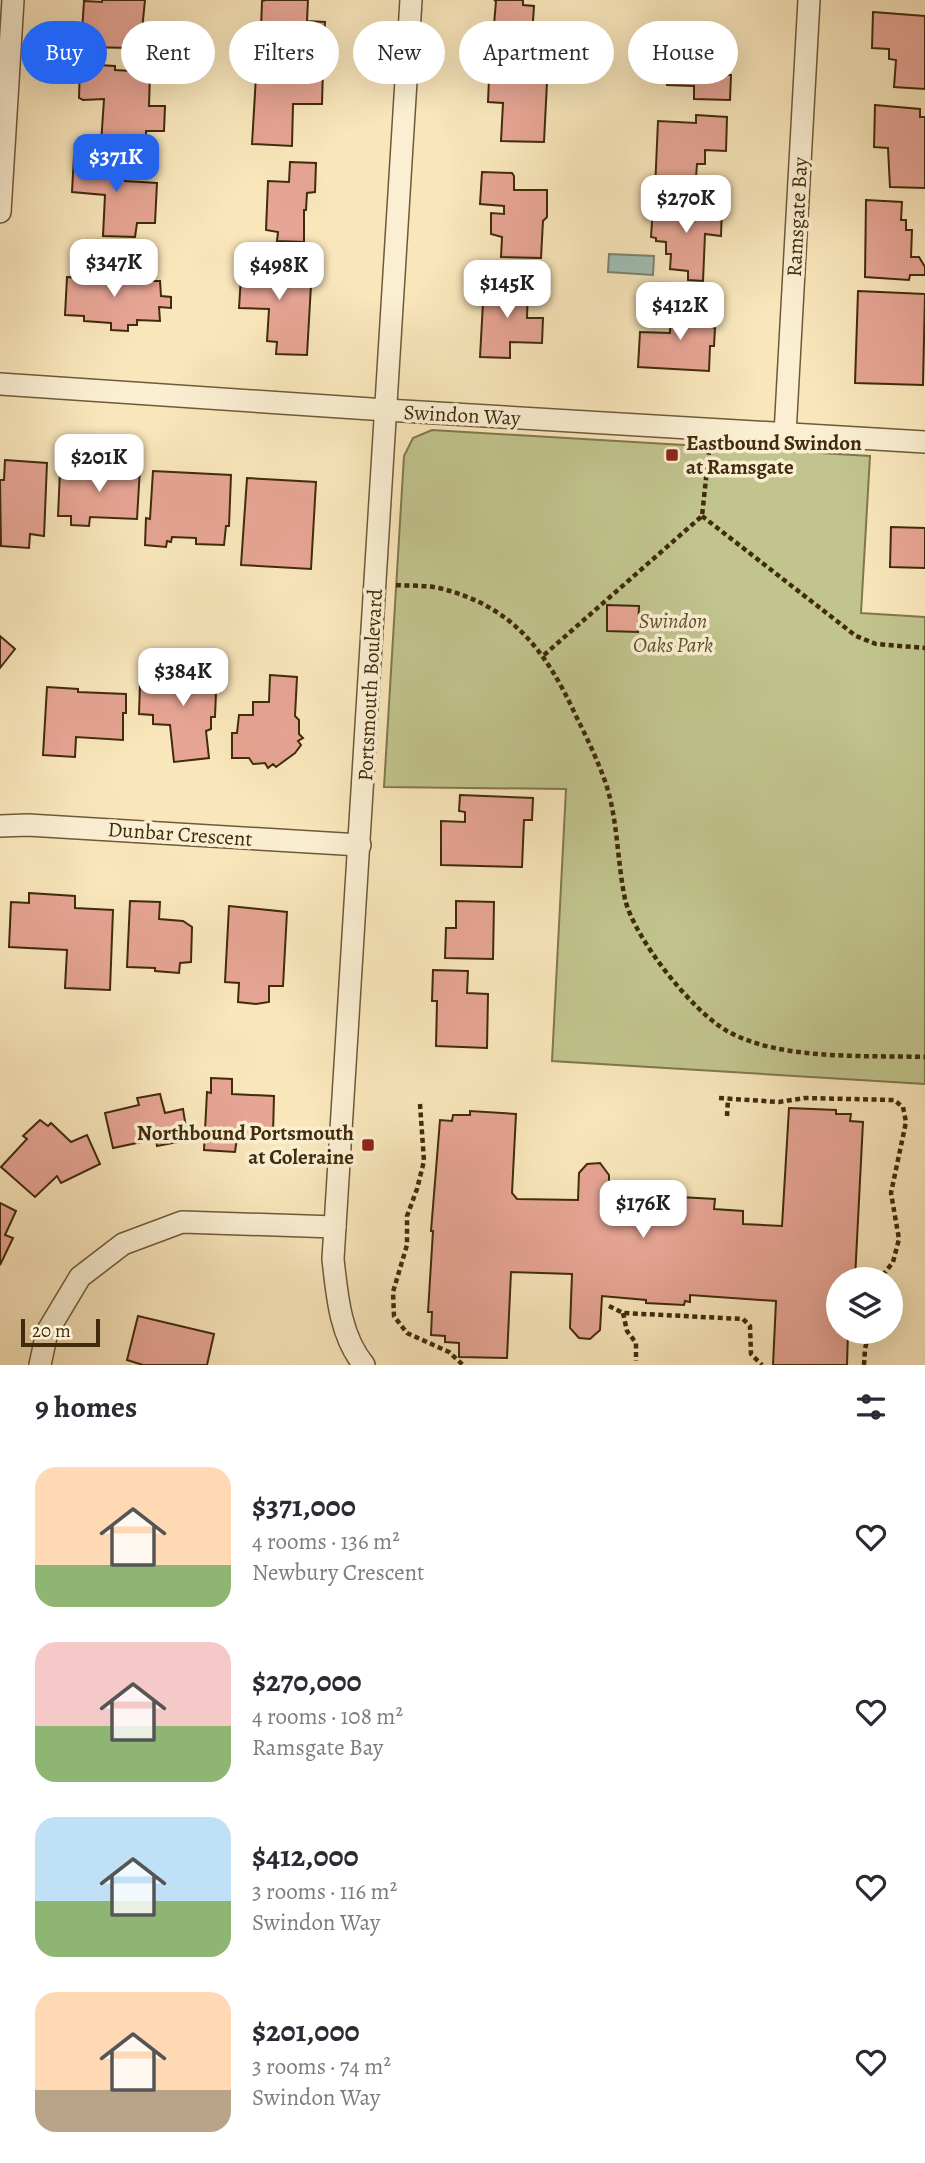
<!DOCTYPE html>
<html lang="en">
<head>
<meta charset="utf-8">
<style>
  body { margin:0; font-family:Alegreya,serif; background:#f2f2f3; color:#2b2b33; height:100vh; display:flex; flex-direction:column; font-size:26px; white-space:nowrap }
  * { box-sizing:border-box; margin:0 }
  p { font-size:23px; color:#7c7c81 }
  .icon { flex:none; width:38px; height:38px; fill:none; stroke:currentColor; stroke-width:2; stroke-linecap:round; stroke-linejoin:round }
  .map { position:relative; height:1365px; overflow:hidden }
  .details { display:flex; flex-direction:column; background:#fff; flex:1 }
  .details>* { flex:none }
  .guide { position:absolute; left:21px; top:21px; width:884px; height:63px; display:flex; gap:14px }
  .fabs { position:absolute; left:826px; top:1267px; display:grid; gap:14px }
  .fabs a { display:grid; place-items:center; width:77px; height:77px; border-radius:50%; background:#fff; box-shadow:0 7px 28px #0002; font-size:35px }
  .scale { position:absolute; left:21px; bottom:18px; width:79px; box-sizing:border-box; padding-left:7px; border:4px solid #402b0c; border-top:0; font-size:19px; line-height:24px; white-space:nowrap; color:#402b0c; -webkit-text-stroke:5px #fbefd3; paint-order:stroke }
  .price { position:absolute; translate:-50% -60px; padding:0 16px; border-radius:14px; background:#fff; color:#222; font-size:23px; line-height:46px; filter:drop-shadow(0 2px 4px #0008) }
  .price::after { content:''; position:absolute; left:50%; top:42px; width:21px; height:16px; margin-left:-10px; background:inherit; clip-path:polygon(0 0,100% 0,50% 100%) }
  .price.current { background:#2563eb; color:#fff }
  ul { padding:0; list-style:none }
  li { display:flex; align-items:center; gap:21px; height:175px; padding:0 35px }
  li span { display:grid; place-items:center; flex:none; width:196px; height:140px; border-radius:21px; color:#555 }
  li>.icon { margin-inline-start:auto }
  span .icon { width:84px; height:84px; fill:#fffc; stroke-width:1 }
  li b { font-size:30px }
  h2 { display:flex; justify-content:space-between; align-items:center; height:84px; padding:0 35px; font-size:30px }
  .tag { padding:0 24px; border-radius:32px; background:#fff; box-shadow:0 7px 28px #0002; font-size:24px; line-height:63px }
  .tag.current { background:#2563eb; color:#fff }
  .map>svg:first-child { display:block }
  .green { fill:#c1c48d; stroke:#80784c; stroke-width:2 }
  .water { fill:#a0beb7; stroke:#7a8373; stroke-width:2 }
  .building { fill:#e7a595; stroke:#402b0c; stroke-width:2 }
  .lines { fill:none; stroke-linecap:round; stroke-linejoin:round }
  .street-casing { stroke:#6e5a38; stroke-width:24 }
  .path { stroke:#402b0c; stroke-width:4.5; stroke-dasharray:5 3.5; stroke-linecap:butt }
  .street { stroke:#fbefd3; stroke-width:21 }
  .poi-dot { fill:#8f2418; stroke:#fbefd3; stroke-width:2.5 }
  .labels { text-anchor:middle; stroke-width:7; stroke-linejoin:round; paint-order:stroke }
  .street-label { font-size:21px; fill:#402b0c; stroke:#fbefd3 }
  .poi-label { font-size:21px; font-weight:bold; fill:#402b0c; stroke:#fbefd3; text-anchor:start }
  .park-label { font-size:21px; font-style:italic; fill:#60512c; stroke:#fbefd3 }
</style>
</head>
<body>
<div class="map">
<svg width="925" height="1365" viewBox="0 0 925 1365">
  <rect width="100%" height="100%" fill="#f9e6bb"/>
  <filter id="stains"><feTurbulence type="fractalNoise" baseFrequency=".00286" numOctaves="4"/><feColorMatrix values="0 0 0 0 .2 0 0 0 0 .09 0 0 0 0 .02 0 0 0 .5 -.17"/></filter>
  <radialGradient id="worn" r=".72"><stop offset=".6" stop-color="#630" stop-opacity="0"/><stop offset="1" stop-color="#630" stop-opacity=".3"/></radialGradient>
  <!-- green -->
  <polygon class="green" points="432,430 870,456 861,613 925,617 925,1084 552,1061 566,789 384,787 404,456 413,438"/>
  <!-- water -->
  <polygon class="water" points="609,254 654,256 653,275 608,272"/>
  <!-- building -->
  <g class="building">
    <polygon points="102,0 145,0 142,30 134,30 133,48 81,47 84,1 102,2"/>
    <polygon points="266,0 308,0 307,21 325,22 323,48 287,46 288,32 261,29 262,1"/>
    <polygon points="494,0 523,0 523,5 534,6 532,36 546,36 544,63 529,63 529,66 489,64 491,25 494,25 496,1"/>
    <polygon points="873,12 925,16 925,89 894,87 896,60 889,59 889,49 872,48"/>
    <polygon points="674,28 715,29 713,66 707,66 707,75 731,75 730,100 694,99 694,86 667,85 669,43 673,44"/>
    <polygon points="80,64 115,66 115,70 150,72 149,106 165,106 164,131 146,131 146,146 101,144 104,99 83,100 79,98"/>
    <polygon points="290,68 323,69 322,104 293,104 292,146 252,144 256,76 289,77"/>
    <polygon points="496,69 546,74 545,82 547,82 544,142 501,141 503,103 488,102 489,79 495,79"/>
    <polygon points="875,105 920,109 920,117 925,117 925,188 890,187 888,148 874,147"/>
    <polygon points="696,115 727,117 726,151 705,150 705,164 697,164 695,191 655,189 658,121 696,123"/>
    <polygon points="74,156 126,160 125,181 157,183 155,223 137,223 135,237 103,236 105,195 72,192"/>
    <polygon points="290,162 316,163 315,192 307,193 306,210 304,210 304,242 277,241 278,232 266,230 268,181 289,182"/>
    <polygon points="482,172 512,173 514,176 514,190 547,190 547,217 543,221 541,258 501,257 502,237 491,234 491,213 504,214 504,206 480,204"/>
    <polygon points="866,200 902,202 901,220 906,220 906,230 912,230 911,257 919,257 925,267 925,275 910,275 909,280 865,277"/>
    <polygon points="653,206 692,209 692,206 722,208 721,236 705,234 703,281 688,280 688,271 670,269 671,254 666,254 666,242 656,241 656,238 651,237"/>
    <polygon points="242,260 302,263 301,285 311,285 307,355 276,354 277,342 267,341 269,309 239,308"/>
    <polygon points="93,264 115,265 115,280 146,278 146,281 160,281 161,296 171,297 171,308 159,307 160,321 137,320 137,325 128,325 128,331 111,330 111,323 84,321 84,316 65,315 67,277 93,278"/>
    <polygon points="484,284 528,286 527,318 543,318 542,343 510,342 510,358 480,357"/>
    <polygon points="858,291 925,294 923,385 855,383"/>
    <polygon points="671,306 713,309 712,327 715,328 714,346 710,346 709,371 638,367 640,332 670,333"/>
    <polygon points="5,460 47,463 44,536 30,534 29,548 1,546 0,480 4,480"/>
    <polygon points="78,463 93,463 93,473 106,474 106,466 140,468 137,519 90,517 89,526 71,525 71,516 58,516 60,471 78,472"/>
    <polygon points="153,471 231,475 229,526 226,526 224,545 196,544 196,538 172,537 171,542 167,541 166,547 145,545 146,518 150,519"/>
    <polygon points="247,478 316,482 311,569 241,565"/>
    <polygon points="891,527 925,528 925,568 890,567"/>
    <polygon points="607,605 639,606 638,632 607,631"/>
    <polygon points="0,636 15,649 0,668"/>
    <polygon points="150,668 220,671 220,692 216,692 215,717 211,717 211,729 206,731 209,758 174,762 170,725 153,724 153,715 139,714 140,684 149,685"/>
    <polygon points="270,675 297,677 295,716 299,720 299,734 303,738 298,741 301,745 295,753 276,767 273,764 268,768 265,763 253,764 249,758 232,758 232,733 237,733 239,715 253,715 253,702 269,702"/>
    <polygon points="47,687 78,689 78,692 126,694 126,713 123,713 123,740 76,737 75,757 43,755"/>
    <polygon points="460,795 533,798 532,820 524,820 522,867 441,865 441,821 465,822 465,812 459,811"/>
    <polygon points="29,893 75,896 75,908 113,910 110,990 65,988 67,950 9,947 11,902 29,903"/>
    <polygon points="130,901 160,902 159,919 183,921 192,927 191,962 180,963 179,973 155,971 155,968 127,967"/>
    <polygon points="456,901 494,902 493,959 445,958 446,928 456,928"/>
    <polygon points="229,906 287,912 283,986 269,986 269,1002 256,1004 238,1002 239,983 225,982"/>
    <polygon points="433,970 468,971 467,993 488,994 487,1048 436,1046 437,1001 432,1001"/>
    <polygon points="211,1078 232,1079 232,1094 274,1096 273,1134 250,1133 249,1138 237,1138 235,1152 204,1150 207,1092 211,1093"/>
    <polygon points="160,1094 165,1113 183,1109 188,1140 157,1146 156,1139 113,1148 105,1113 139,1105 137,1098"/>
    <polygon points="789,1108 836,1110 836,1114 851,1114 850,1121 863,1122 855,1279 838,1279 838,1332 848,1332 847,1365 773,1365 776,1301 690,1295 690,1302 685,1301 684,1305 646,1303 646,1300 602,1296 600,1330 590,1339 579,1338 570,1328 572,1274 511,1272 507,1358 459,1357 459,1343 445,1342 445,1336 431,1335 432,1312 428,1312 433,1231 431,1231 440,1120 452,1121 453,1115 470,1115 470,1111 516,1114 512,1193 517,1199 578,1200 579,1173 587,1164 600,1163 609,1175 609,1193 715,1199 714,1209 743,1211 743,1224 782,1226"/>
    <polygon points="40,1120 48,1126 51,1123 71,1142 87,1135 100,1164 61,1183 57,1176 35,1197 1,1167 27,1139 23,1136"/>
    <polygon points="0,1203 16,1211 5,1235 13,1238 0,1265"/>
    <polygon points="138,1316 214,1334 207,1365 143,1365 127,1360"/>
  </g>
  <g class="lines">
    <defs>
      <g id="street">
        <polyline points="0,212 13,0"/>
        <polyline points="0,384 386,410 925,442"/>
        <polyline points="785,434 809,0"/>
        <polyline points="0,826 28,825 360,845"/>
        <polyline points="40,1365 47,1332 80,1277 123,1244 182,1222 335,1227"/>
        <path d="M364,1365C340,1336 337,1295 333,1259L411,0"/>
      </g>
    </defs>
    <!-- street casing -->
    <use href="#street" class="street-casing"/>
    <!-- path -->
    <g class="path">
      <polyline points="702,516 856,636 876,644 925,648"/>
      <path d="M396,585C410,586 425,585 439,588C513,606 546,651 576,716C587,738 598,761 606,784C618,821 617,861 625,899C634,938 692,1011 727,1031C781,1061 864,1055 925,1057"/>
      <polyline points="544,655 702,516 709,451"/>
      <polyline points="719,1098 779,1102 805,1098 894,1100 903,1107 906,1122 891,1193 899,1239 893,1262 880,1279"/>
      <polyline points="420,1104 424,1161 417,1189 407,1216 407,1245 393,1292 394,1316 407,1333 449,1352 463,1365"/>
      <polyline points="727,1116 728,1099"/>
      <polyline points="609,1306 623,1313 743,1319 750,1326 751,1354 762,1365"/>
      <polyline points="623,1313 627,1331 636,1343 636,1361"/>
      <polyline points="864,1365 865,1349 869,1332"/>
    </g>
    <!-- street -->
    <use href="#street" class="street"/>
  </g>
  <!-- markers -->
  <g class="poi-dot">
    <rect x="665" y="448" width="14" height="14" rx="3.5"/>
    <rect x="361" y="1138" width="14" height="14" rx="3.5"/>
  </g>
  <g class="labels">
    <!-- street labels -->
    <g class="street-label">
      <text transform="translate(797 217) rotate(-87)" y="7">Ramsgate Bay</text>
      <text transform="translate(462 415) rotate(3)" y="7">Swindon Way</text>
      <text transform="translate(370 685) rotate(-87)" y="7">Portsmouth Boulevard</text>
      <text transform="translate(180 834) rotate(4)" y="7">Dunbar Crescent</text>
    </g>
    <!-- poi labels -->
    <g class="poi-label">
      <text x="686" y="450">Eastbound Swindon<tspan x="686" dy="24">at Ramsgate</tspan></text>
      <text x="354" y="1140" text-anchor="end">Northbound Portsmouth<tspan x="354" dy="24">at Coleraine</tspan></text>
    </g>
    <!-- park labels -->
    <g class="park-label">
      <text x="673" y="628">Swindon<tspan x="673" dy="24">Oaks Park</tspan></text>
    </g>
  </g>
  <rect width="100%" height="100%" filter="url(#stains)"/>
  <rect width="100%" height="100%" fill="url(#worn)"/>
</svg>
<div class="fabs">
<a><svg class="icon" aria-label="layers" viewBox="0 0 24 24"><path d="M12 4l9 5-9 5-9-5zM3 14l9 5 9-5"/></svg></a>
</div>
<div class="scale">20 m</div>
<b class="price current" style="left:116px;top:194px">$371K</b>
<b class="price" style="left:686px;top:235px">$270K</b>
<b class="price" style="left:114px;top:299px">$347K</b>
<b class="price" style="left:279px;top:302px">$498K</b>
<b class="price" style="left:507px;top:320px">$145K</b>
<b class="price" style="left:680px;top:342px">$412K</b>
<b class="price" style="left:99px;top:494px">$201K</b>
<b class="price" style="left:183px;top:708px">$384K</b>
<b class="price" style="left:643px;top:1240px">$176K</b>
<div class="guide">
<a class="tag current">Buy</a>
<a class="tag">Rent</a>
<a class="tag">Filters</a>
<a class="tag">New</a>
<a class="tag">Apartment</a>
<a class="tag">House</a>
</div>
</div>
<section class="details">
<h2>9 homes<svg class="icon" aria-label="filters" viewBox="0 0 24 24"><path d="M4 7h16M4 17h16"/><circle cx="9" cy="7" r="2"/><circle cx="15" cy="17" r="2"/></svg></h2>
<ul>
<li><span style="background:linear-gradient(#ffd9b3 70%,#8fb573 0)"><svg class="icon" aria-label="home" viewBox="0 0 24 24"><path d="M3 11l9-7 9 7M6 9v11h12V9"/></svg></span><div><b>$371,000</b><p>4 rooms · 136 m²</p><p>Newbury Crescent</p></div><svg class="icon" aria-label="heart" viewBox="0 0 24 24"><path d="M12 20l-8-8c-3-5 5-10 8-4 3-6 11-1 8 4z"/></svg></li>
<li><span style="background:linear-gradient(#f6c9c9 60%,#8fb573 0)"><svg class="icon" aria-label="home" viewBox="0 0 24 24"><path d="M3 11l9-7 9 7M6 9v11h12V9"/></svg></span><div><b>$270,000</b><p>4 rooms · 108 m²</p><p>Ramsgate Bay</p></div><svg class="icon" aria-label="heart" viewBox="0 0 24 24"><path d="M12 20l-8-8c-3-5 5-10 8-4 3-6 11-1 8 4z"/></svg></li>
<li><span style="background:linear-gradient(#bfe0f5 60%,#8fb573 0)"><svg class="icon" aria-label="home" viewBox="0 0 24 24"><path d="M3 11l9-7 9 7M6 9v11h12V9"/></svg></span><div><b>$412,000</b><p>3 rooms · 116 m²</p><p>Swindon Way</p></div><svg class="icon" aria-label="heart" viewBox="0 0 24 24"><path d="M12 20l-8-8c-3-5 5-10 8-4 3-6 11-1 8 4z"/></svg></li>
<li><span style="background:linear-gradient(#ffd9b3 70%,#b9a48a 0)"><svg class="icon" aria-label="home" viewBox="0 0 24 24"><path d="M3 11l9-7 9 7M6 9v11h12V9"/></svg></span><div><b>$201,000</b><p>3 rooms · 74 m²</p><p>Swindon Way</p></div><svg class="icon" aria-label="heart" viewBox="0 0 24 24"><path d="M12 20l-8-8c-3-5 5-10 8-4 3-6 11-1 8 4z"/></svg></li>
</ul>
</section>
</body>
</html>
